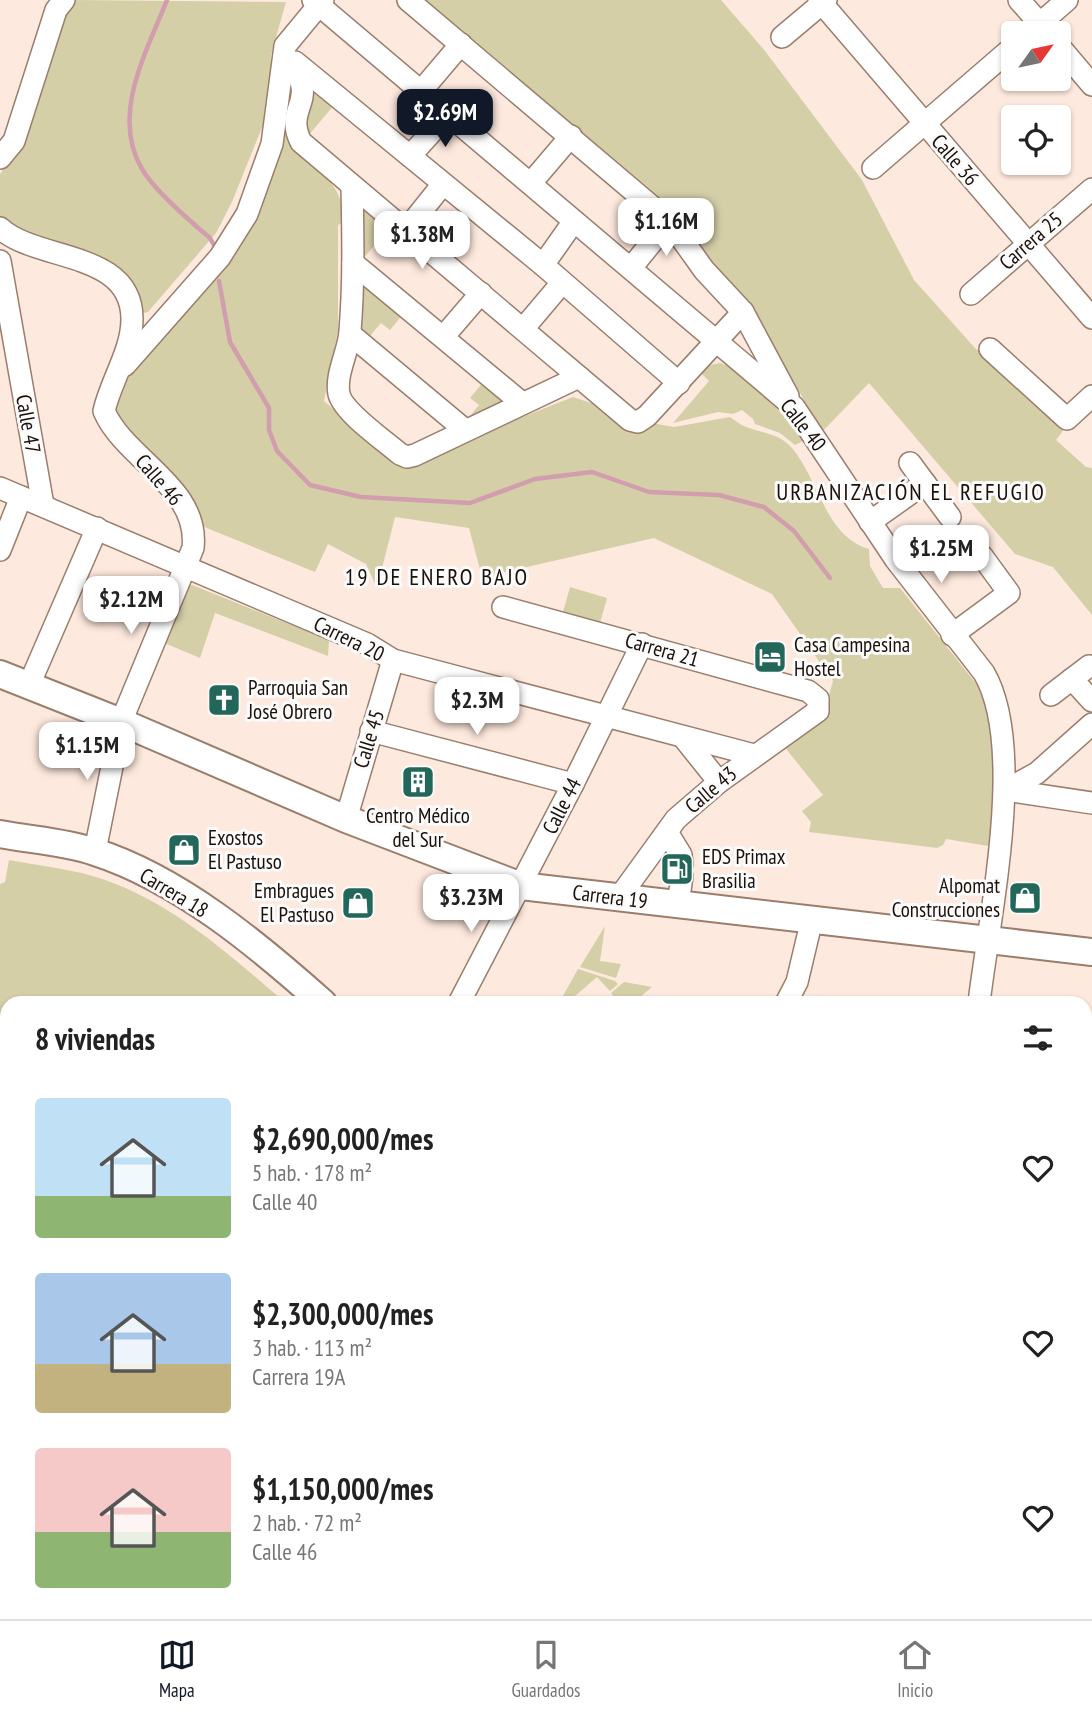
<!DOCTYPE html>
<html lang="es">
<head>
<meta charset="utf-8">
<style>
  body { margin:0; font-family:"PT Sans Narrow",sans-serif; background:#f2f2f2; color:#222; height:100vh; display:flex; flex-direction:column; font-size:26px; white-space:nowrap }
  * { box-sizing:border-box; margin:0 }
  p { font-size:23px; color:#767676 }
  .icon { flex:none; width:38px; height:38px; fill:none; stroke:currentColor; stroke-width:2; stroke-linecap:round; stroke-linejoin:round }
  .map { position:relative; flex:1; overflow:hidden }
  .panel { position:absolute; left:0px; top:996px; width:1092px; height:625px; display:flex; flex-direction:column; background:#fff; border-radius:21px 21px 0 0; box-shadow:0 2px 5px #0004 }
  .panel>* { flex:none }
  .needle { width:46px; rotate:57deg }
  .buttons { position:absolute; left:1001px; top:21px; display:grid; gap:14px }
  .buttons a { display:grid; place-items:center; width:70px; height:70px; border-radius:7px; background:#fff; box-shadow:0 2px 5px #0004; font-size:35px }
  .price { position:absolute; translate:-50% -60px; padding:0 16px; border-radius:14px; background:#fff; color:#222; font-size:23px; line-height:46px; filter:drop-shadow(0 2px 4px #0008) }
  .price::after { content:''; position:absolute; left:50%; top:42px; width:21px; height:16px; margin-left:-10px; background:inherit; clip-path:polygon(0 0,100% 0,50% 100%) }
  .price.current { background:#111827; color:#fff }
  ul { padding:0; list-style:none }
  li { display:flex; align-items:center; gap:21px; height:175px; padding:0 35px }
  li span { display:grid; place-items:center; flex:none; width:196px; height:140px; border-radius:7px; color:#555 }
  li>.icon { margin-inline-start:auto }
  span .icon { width:84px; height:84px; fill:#fffc; stroke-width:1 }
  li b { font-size:30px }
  h2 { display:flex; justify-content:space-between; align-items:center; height:84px; padding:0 35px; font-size:30px }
  .tabs { display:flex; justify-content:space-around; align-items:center; height:98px; border-top:2px solid #e0e0e0; background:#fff; font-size:19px; color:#767676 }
  .tabs a { display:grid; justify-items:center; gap:4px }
  .tabs .current { color:#111827 }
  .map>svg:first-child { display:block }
  .green { fill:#d4cfa7 }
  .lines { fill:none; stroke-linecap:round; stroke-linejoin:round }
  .stream { stroke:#d29dad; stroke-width:4.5 }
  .river { stroke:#d29dad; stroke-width:24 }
  .minor-casing { stroke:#9b7d6c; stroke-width:24 }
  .major-casing { stroke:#9b7d6c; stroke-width:30 }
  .minor { stroke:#fff; stroke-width:21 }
  .major { stroke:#fff; stroke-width:26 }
  .labels { text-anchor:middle; stroke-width:6; stroke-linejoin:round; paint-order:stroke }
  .street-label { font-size:21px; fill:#1b100a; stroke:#fbfbfb }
  .poi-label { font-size:21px; fill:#1b100a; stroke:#fbfbfb; text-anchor:start }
  .neighbourhood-label { font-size:23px; letter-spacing:2px; fill:#1b100a; stroke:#fbfbfb }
</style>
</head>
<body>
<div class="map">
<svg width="1092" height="1619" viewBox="0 0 1092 1619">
  <rect width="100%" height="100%" fill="#fee9de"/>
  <!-- green -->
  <g class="green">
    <polygon points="74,0 286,2 271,55 271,105 232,202 216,233 148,312 143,313 134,301 26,237 0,216 0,174 22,144 64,18"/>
    <polygon points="424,0 721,0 765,51 862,180 914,280 975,348 1065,428 1056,440 1086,467 1092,468 1092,615 1053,567 1015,554 869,383 822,432 751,306 713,264 678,212"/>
    <polygon points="313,86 334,105 308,136 306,124"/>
    <path d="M285,115C286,123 286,136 290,143C309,176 339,168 345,221L338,225V331L324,401L395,462L469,438L573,397L652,423L674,427L730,417C736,421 742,426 749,428C765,434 779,433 792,448C819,480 825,536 869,549L870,566L883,588H900L986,696L996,786L988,846L946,839L943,845L937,848L809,832L811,822L802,811L823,795L783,745L823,717L833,681L772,594L654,538L496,574L483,581L469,528L395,517L377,588L366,564L328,544L315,572L192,522L116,424L114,399L160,330L236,241Z"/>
    <polygon points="363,206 389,228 363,259"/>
    <polygon points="361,278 403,314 390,330 381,323 368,338 360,328"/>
    <path d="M720,363C755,374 783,412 803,441L795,445L780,433L755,424L753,419L742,410L733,414L718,412L673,423L709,381L699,371L706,366Z"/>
    <polygon points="484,381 509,400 467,420 479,405 470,398"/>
    <polygon points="185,585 192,585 329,640 328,656 215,613 200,658 162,642"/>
    <polygon points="570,587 607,598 600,623 563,612"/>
    <path d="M9,860C35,865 63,868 89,875C166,896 227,953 286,1003H7V1614H890L889,1619H0V884L5,882Z"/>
    <polygon points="605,926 600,961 621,964 616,978 580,967"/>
    <polygon points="578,969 615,981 618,984 610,991 597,977 568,1002 563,996"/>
    <polygon points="624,982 652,987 633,1003 619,1003 611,993"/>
    <polygon points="1092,1191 1092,1373 1085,1378 1085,1195"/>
  </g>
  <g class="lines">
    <!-- stream -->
    <g class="stream">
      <path d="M167,0C147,51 110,115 142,169C154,190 191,222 210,238L216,249"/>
      <polyline points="219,281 230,342 269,408 269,430 277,451 310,485 361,497 470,503 535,479 592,472 649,492 719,495 764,507 794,531 830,578"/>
      <polyline points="1085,1451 1092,1449"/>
      <polyline points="1085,1516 1092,1521"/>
    </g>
    <!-- river -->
    <g class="river">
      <polyline points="1085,1426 1092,1413"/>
      <polyline points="929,1619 932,1614"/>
    </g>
    <defs>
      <g id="minor">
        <path d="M313,0L794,407L896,560L984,673C1027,747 989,917 979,1003"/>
        <polyline points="408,0 669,221 704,270 743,312 788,396"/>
        <polyline points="819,0 1092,318"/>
        <polyline points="1019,0 1048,33"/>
        <polyline points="1029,33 1067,0"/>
        <polyline points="782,37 826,0"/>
        <polyline points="1059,46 1092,85"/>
        <path d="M284,56C325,101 282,105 301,142L630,420L638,422L647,416L743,312"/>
        <polyline points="295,62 543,265 679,383"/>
        <polyline points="422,90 461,44"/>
        <polyline points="410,156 449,113"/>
        <polyline points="0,158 14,141 56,10 64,0"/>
        <polyline points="873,168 1013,47"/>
        <polyline points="531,183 571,136"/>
        <path d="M352,186C353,234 354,283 350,331C349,351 335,374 339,394C343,412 385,441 400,454L407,457L415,455L579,377"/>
        <path d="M0,228C37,262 132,250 132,319C132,351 111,380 104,411C125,460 200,487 193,548L121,722L95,851"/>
        <polyline points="407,229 443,184"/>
        <polyline points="0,261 43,505"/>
        <polyline points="353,263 522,403"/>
        <polyline points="543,265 574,221"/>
        <polyline points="631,268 669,221"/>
        <polyline points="971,294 1092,189"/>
        <polyline points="523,329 561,284"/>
        <polyline points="350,334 465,430"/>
        <polyline points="444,336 481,293"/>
        <polyline points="990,349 1067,419 1092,396"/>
        <polyline points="125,365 220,257 247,214 272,144 285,46 323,0"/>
        <polyline points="910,463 950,517"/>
        <polyline points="0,488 367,644 393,660 754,755"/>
        <polyline points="870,522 925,483"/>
        <polyline points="0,550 21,497"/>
        <polyline points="503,607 808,691 818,699 818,711 719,782 676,819 618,899"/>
        <polyline points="952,635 1009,593 982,556"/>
        <polyline points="1072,679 1092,701"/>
        <polyline points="29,685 97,528"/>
        <polyline points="1051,695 1089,666"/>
        <polyline points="371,731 573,784"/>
        <polyline points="683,737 719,782"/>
        <polyline points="1006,790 1037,773 1092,724"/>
        <polyline points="1006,790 1092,803"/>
        <polyline points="346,819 393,660"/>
        <polyline points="667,832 681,855 682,864"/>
        <polyline points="678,905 682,876"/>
        <polyline points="459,1003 573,784 642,644"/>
        <polyline points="786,1003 797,982 812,919"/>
        <polyline points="1085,1076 1092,1077"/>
      </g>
      <g id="major">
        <polyline points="0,674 121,722 346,819 521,886 1092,952"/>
        <path d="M0,834C31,840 66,842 95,852C179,879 258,945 323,1003"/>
        <polyline points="1085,1165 1092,1162"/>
      </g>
    </defs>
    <!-- minor casing -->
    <use href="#minor" class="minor-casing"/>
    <!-- major casing -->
    <use href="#major" class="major-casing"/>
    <!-- minor -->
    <use href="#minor" class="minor"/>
    <!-- major -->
    <use href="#major" class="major"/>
  </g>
  <!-- icons -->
  <defs>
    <symbol id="hotel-square" viewBox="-11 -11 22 22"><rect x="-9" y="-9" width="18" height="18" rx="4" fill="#22675a" stroke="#fbfbfb"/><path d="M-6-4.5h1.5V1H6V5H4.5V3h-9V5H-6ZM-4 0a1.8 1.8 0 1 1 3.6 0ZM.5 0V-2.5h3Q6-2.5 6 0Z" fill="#fff"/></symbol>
    <symbol id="church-square" viewBox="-11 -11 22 22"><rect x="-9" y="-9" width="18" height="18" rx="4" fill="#22675a" stroke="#fbfbfb"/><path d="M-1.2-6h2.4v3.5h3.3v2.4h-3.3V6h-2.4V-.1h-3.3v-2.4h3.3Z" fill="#fff"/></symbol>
    <symbol id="building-square" viewBox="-11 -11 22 22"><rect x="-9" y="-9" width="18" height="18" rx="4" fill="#22675a" stroke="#fbfbfb"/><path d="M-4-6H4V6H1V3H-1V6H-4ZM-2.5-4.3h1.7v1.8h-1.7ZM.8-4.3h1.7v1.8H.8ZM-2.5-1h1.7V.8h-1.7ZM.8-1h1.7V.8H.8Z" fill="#fff"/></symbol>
    <symbol id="shop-square" viewBox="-11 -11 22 22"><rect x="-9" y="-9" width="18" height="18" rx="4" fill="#22675a" stroke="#fbfbfb"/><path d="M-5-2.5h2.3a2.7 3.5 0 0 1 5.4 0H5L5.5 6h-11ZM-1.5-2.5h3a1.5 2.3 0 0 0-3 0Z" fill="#fff"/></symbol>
    <symbol id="fuel-square" viewBox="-11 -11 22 22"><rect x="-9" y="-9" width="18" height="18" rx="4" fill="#22675a" stroke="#fbfbfb"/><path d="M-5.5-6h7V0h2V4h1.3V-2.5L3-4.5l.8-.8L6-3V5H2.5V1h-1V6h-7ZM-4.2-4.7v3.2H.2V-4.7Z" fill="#fff"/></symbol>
  </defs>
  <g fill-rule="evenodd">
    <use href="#hotel-square" x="751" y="638" width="38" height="38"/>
    <use href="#church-square" x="205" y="681" width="38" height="38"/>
    <use href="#building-square" x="399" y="763" width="38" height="38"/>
    <use href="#shop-square" x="165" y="831" width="38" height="38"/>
    <use href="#fuel-square" x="658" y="850" width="38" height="38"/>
    <use href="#shop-square" x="1006" y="879" width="38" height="38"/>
    <use href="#shop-square" x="339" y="884" width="38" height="38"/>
  </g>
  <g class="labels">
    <!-- street labels -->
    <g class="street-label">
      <text transform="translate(955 160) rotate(49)" y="7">Calle 36</text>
      <text transform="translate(1031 241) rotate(-41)" y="7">Carrera 25</text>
      <text transform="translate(28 424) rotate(80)" y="7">Calle 47</text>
      <text transform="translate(803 425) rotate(52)" y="7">Calle 40</text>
      <text transform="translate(159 480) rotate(49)" y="7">Calle 46</text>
      <text transform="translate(349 639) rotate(26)" y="7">Carrera 20</text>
      <text transform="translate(662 650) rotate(16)" y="7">Carrera 21</text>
      <text transform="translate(369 739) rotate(-73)" y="7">Calle 45</text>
      <text transform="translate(711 790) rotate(-40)" y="7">Calle 43</text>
      <text transform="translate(562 806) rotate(-63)" y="7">Calle 44</text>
      <text transform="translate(174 893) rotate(31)" y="7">Carrera 18</text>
      <text transform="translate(610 897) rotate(7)" y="7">Carrera 19</text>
    </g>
    <!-- poi labels -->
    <g class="poi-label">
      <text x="794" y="652">Casa Campesina<tspan x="794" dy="24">Hostel</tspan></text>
      <text x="248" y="695">Parroquia San<tspan x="248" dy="24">José Obrero</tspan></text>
      <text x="418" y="823" text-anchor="middle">Centro Médico<tspan x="418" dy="24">del Sur</tspan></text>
      <text x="208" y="845">Exostos<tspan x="208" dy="24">El Pastuso</tspan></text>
      <text x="702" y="864">EDS Primax<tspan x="702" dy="24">Brasilia</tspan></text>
      <text x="1000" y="893" text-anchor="end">Alpomat<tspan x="1000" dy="24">Construcciones</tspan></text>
      <text x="334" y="898" text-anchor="end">Embragues<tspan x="334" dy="24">El Pastuso</tspan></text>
    </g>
    <!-- neighbourhood labels -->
    <g class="neighbourhood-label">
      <text x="911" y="500">URBANIZACIÓN EL REFUGIO</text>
      <text x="437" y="585">19 DE ENERO BAJO</text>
    </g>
  </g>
</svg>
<div class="buttons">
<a><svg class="needle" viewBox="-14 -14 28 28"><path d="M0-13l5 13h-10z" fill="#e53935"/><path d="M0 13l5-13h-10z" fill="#767676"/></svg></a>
<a><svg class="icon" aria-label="locate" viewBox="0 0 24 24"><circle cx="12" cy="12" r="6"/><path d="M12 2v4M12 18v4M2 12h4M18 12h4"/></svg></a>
</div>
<b class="price current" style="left:445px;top:149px">$2.69M</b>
<b class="price" style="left:666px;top:258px">$1.16M</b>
<b class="price" style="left:422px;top:271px">$1.38M</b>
<b class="price" style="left:941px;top:585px">$1.25M</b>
<b class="price" style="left:131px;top:636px">$2.12M</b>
<b class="price" style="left:477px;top:737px">$2.3M</b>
<b class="price" style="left:87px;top:782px">$1.15M</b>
<b class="price" style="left:471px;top:934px">$3.23M</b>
<section class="panel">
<h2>8 viviendas<svg class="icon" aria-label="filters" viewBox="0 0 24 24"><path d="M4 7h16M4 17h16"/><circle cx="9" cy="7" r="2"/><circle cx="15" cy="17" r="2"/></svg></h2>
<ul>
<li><span style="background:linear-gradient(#bfe0f5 70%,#8fb573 0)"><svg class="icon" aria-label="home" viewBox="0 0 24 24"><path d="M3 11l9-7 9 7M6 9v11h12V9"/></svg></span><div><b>$2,690,000/mes</b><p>5 hab. · 178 m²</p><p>Calle 40</p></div><svg class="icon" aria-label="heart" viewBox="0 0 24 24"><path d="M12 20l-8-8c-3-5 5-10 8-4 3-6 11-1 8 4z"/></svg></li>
<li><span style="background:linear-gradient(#a9c7e8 65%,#c2b280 0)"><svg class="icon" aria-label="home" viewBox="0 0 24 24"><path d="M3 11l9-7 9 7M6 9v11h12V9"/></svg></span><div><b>$2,300,000/mes</b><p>3 hab. · 113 m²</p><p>Carrera 19A</p></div><svg class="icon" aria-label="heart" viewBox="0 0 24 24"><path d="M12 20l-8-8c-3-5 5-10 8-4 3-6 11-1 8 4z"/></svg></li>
<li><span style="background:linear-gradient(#f6c9c9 60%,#8fb573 0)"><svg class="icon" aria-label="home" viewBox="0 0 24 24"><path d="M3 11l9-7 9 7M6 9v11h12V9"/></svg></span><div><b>$1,150,000/mes</b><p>2 hab. · 72 m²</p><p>Calle 46</p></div><svg class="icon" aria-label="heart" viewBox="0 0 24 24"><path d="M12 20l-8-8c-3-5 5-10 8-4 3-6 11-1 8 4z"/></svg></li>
</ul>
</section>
</div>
<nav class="tabs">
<a class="current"><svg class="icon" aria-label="map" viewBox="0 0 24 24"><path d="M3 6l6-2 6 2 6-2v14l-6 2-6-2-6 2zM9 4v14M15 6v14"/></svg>Mapa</a>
<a><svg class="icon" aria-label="saved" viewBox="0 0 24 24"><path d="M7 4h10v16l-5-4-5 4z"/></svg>Guardados</a>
<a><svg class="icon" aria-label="home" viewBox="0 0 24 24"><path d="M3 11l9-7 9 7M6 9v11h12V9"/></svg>Inicio</a>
</nav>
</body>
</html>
